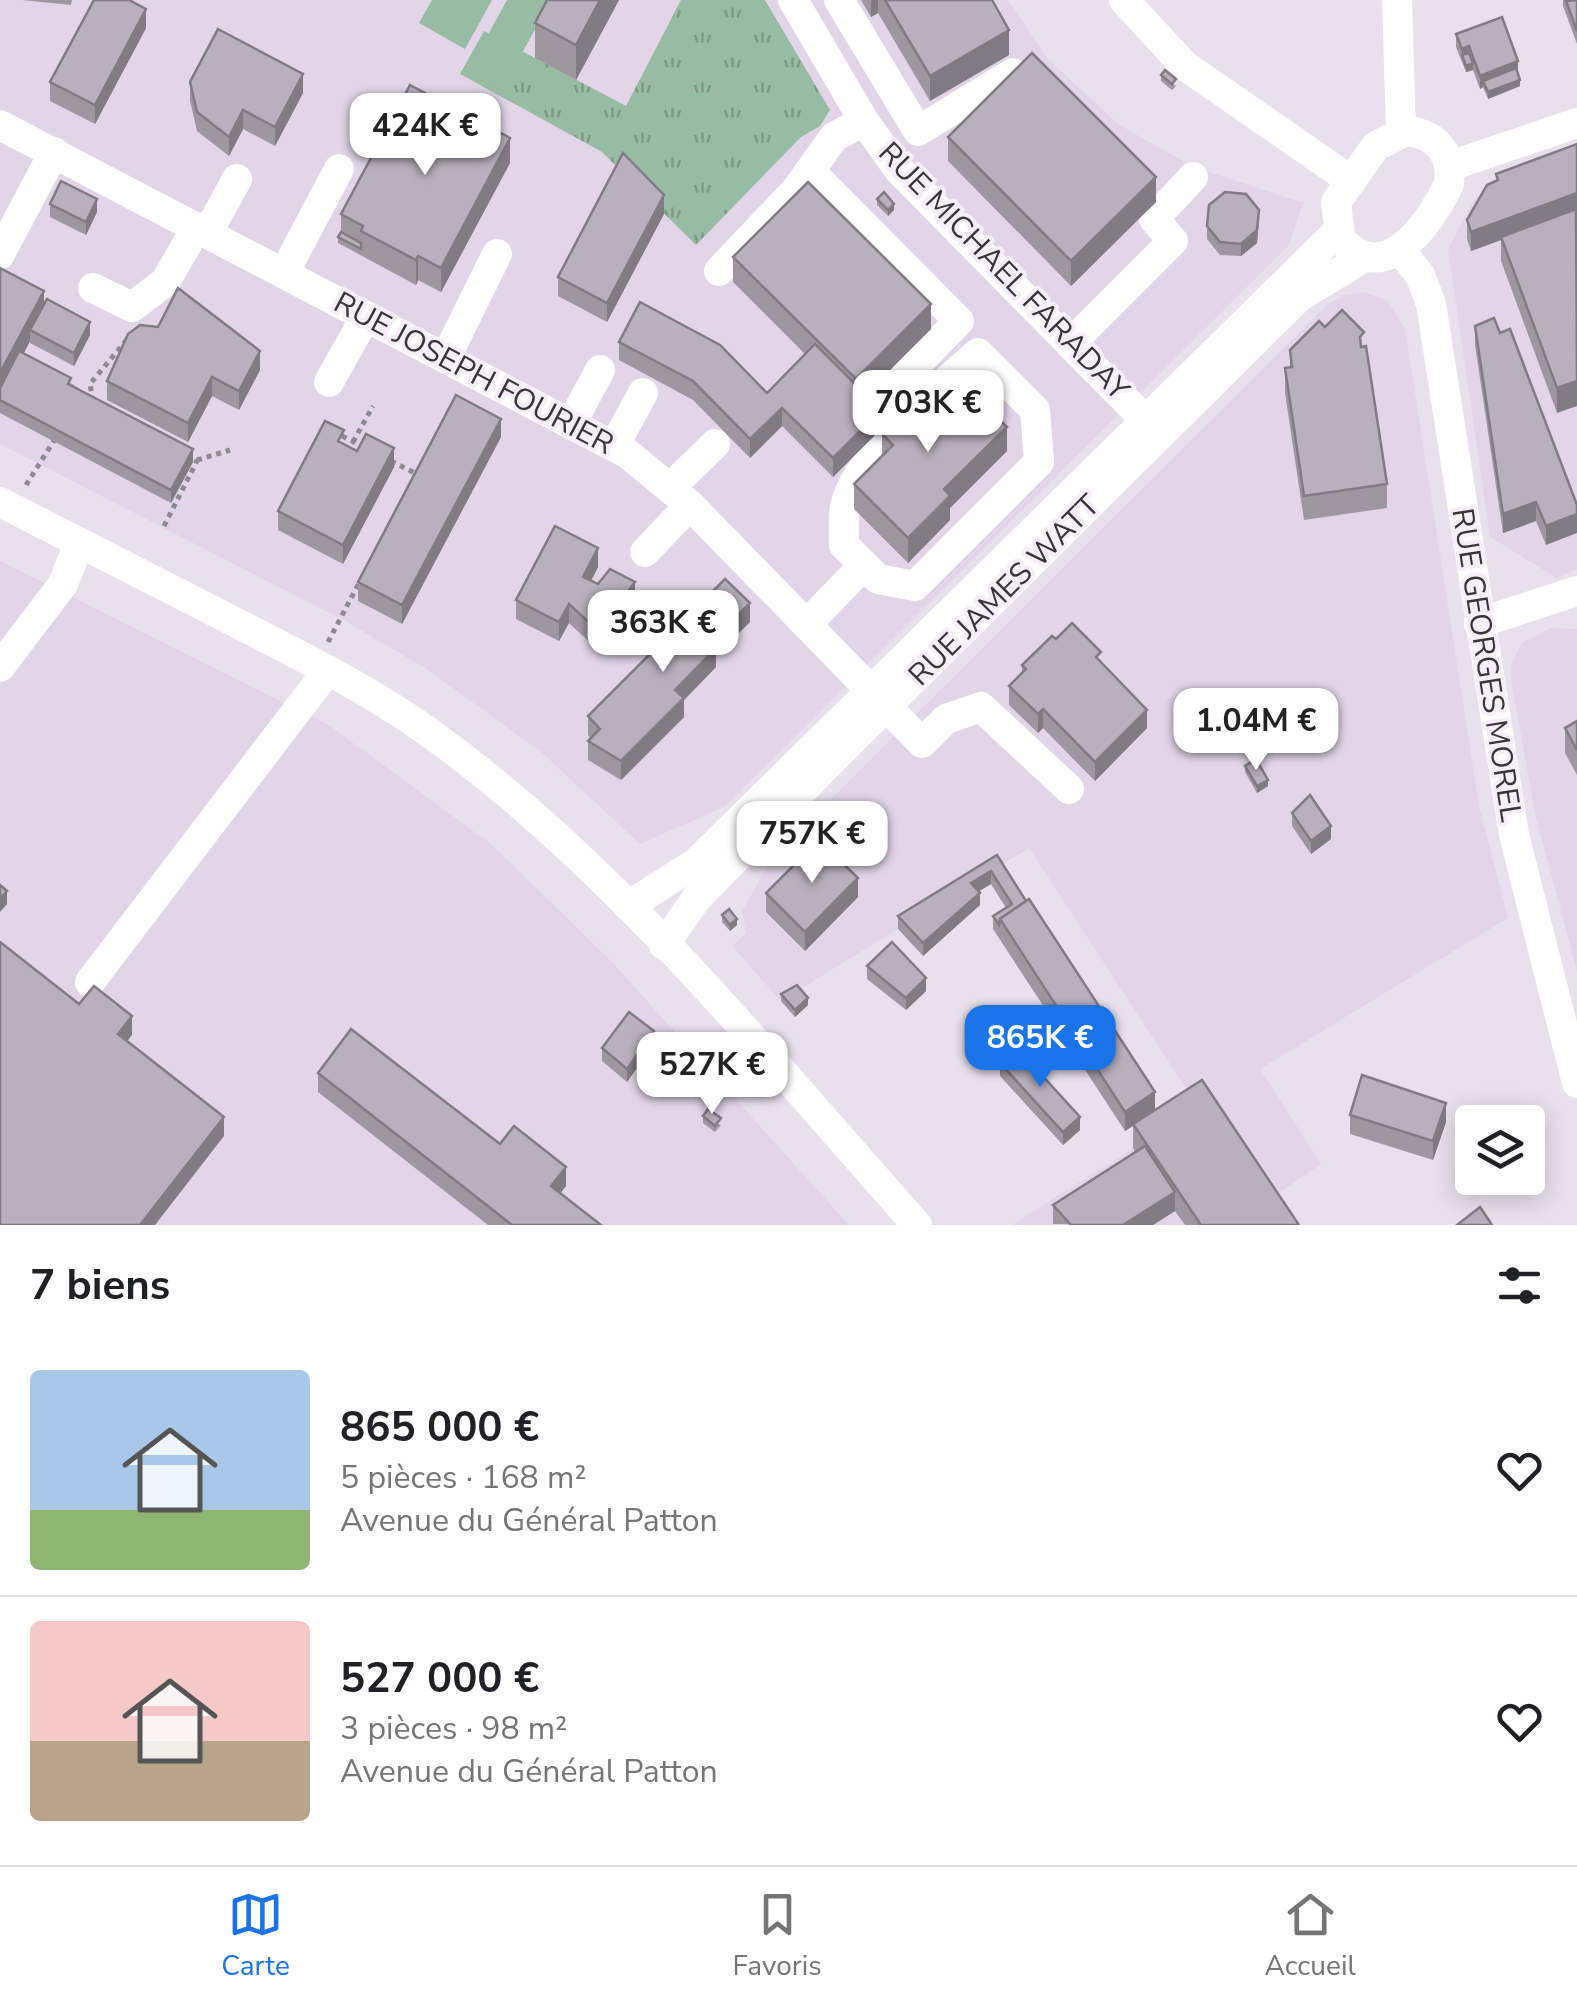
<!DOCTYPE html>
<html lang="fr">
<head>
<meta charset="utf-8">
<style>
  body { margin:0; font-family:"Nunito Sans",sans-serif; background:#f2f2f2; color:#202124; height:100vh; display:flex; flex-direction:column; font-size:38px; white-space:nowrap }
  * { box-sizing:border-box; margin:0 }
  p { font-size:32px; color:#757577 }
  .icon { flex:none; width:55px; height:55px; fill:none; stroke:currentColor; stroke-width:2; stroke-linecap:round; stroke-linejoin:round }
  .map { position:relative; height:1225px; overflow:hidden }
  .drawer { display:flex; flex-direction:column; background:#fff; flex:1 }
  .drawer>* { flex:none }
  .buttons { position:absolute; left:1455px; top:1105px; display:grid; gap:20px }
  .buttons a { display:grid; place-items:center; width:90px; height:90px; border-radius:10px; background:#fff; box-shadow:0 5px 25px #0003; font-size:50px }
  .price { position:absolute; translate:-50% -85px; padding:0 22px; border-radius:20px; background:#fff; color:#222; font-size:32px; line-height:65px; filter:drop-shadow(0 2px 5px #0008) }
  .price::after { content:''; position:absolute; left:50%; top:60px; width:30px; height:22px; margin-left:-15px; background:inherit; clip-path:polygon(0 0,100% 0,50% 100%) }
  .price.selected { background:#1a73e8; color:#fff }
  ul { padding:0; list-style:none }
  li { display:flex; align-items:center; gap:30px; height:250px; padding:0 30px }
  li+li { border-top:2px solid #e0e0e0 }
  li span { display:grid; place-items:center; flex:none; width:280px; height:200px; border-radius:10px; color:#555 }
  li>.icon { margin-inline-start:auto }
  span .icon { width:120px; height:120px; fill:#fffc; stroke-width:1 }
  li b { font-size:42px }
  h2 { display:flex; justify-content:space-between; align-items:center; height:120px; padding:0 30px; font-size:42px }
  .tab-bar { display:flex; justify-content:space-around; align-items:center; height:140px; border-top:2px solid #e0e0e0; background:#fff; font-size:28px; color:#757577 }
  .tab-bar a { display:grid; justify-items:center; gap:5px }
  .tab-bar .selected { color:#1a73e8 }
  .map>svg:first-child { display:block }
  .built { fill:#e1d5e7 }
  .grass { fill:url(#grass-tufts) }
  .pitch { fill:#98bca3 }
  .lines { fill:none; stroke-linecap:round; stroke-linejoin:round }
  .path { stroke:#8e8a92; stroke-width:5; stroke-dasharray:5 5; stroke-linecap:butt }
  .minor { stroke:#fff; stroke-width:30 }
  .wall { fill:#9e97a2 }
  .shaded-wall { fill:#817b84 }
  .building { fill:#b8b0bc; stroke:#817b84; stroke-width:2.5 }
  .labels { text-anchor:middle; stroke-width:8; stroke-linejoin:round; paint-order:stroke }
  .street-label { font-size:30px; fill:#38353a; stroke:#f6eefa }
</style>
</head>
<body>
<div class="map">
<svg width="1577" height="1225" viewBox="0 0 1577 1225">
  <defs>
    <pattern id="grass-tufts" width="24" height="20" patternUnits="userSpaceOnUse" patternTransform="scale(2.5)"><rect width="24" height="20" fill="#98bca3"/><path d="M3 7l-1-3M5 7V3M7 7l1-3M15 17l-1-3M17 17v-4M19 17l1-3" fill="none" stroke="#7d9a86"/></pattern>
  </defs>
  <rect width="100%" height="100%" fill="#e8e1ed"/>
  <!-- built -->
  <g class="built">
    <polygon points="0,0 1008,0 1048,59 1118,124 1191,166 1303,203 1289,245 724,807 640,844 540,751 425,668 347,622 0,444"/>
    <polygon points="1577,160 1577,569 1557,578 1490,537 1448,249 1475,198"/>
    <polygon points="1363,292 1387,300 1405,328 1479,806 1508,918 1260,1069 1321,1164 1274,1196 1292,1225 1012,1225 1198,1107 1029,848 781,1001 732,946 746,933 742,911 772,858 875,755 1328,304 1344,295"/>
    <polygon points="0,561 330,726 491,844 612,962 849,1225 0,1225"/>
    <polygon points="1550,628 1577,629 1577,971 1535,814 1511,679 1511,665 1521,644"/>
  </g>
  <!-- grass -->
  <polygon class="grass" points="681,0 765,0 830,110 820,126 801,137 696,245 602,152 460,74 484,31 626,106"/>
  <!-- pitch -->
  <g class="pitch">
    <polygon points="432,0 492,0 465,49 419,23"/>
    <polygon points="507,0 551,0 501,92 467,73"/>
  </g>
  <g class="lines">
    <!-- path -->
    <g class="path">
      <polyline points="93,401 90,384 129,337"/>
      <polyline points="342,436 364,447"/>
      <polyline points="353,442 373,406"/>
      <polyline points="197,460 230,450"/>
      <polyline points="391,461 417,474"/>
      <polyline points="26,485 55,439"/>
      <polyline points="164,526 195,465 197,460 190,456"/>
      <polyline points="328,642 360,581"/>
    </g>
    <!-- minor -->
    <g class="minor">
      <polyline points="793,0 864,121 899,170 1158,433"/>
      <polyline points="839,0 918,131 1013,73"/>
      <polyline points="1124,0 1184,65 1350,180"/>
      <polyline points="1397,0 1401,131"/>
      <polyline points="0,125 628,454 690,505 922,743 946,719 981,707 1069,789"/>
      <path d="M1406,131C1436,134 1453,153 1449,184C1430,224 1383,291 1340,238L1336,202L1376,146Z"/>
      <polyline points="1450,166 1577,123"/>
      <polyline points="810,171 959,321 877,405"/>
      <polyline points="208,232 237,179"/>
      <polyline points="1401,251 1420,275 1431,304 1514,835 1577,1083"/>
      <polyline points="0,254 54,152"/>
      <polyline points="719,271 796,190 834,137 864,121"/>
      <polyline points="284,273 339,169"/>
      <polyline points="93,288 132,307 165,282 197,227"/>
      <polyline points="1070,344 1173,241 1154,219 1193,177"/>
      <path d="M978,353L1035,410L1039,462L915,586L878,579L844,545C844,533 843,518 845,506C854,458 942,385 978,353Z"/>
      <polyline points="446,357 497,254"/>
      <polyline points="329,382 366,316"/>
      <polyline points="571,424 600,370"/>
      <polyline points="614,446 643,393"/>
      <polyline points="671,487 715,444"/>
      <path d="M0,502C76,541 153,580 229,619C297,654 365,687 427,731C616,866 763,1053 917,1225"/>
      <polyline points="645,552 690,505"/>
      <polyline points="1479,623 1577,591"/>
      <polyline points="807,624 864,565"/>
      <polyline points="0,667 63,584 79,543"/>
      <polyline points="628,906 696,863 1337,232"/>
      <polyline points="664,945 696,899 840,752 1299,297 1364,257"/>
      <polyline points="90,982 328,670"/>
    </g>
  </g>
  <!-- wall -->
  <g class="wall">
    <polygon points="22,0 72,0 71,5"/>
    <polygon points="547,0 619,0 576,80 535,58 535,23"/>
    <polygon points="861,0 992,0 1009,55 930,101 878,13 871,17"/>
    <polygon points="1563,0 1577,0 1577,44 1563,6"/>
    <polygon points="146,28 95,124 50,101 50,82"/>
    <polygon points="1456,34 1518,74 1520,86 1488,99 1483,87 1480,89 1473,70 1466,72 1456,47"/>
    <polygon points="1161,75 1176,86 1172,90 1161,81"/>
    <polygon points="190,82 303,93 275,146 243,129 229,156 197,131 190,101"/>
    <polygon points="948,137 1156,202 1071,286 948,161"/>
    <polygon points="1577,144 1557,413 1501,261 1501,240 1471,251 1467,239 1467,220 1496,181 1496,174"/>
    <polygon points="510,163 441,292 418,280 416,285 338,243 338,237 341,232 341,214"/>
    <polygon points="877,199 894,210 888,216 877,205"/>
    <polygon points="50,204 97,212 86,235 50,217"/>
    <polygon points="664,214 607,322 558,296 558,277"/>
    <polygon points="1259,222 1257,243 1241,256 1220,255 1207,239 1207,226"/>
    <polygon points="733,257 931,329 865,394 881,429 833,477 782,426 750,458 693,400 619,360 619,342 767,393 805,354 733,282"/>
    <polygon points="0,268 44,304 90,335 74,366 30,343 30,341 24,353 193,462 171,503 0,413"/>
    <polygon points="1475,326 1577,505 1546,545 1536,521 1503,533 1475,345"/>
    <polygon points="1325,327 1364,347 1387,484 1387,508 1304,520 1285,393 1285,368 1290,367 1290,350"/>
    <polygon points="260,370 239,410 212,396 188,442 107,400 107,381"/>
    <polygon points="932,406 1007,451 950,508 950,520 908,563 854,509 854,484 882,456 882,434"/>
    <polygon points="501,437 402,624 358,601 358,582"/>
    <polygon points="344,444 394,467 343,564 278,530 278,511"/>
    <polygon points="598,567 591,581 635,601 598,650 569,623 559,641 516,619 516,600"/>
    <polygon points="750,622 716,655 716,667 684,700 684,717 621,780 588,760 588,741 590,738 588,735 588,716"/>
    <polygon points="1056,639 1101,663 1147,728 1095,781 1043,728 1038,733 1009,705 1009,686 1022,673 1022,665"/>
    <polygon points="1577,721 1577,775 1565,753 1565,728"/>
    <polygon points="1245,766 1268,786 1257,793 1245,772"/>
    <polygon points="1292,813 1331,839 1311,854 1292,826"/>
    <polygon points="997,855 1155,1110 1299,1225 1185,1225 1175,1211 1153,1225 1053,1224 1053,1205 1135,1152 1133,1148 1133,1126 1125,1131 993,929 993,916 1006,908 991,884 979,891 980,905 923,956 898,929 898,916"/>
    <polygon points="766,893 858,897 805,951 766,912"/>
    <polygon points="722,915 737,925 730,931 722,922"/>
    <polygon points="867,966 926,991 906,1010 867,979"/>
    <polygon points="781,994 808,1005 795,1017 781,1001"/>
    <polygon points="654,1044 627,1082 602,1061 602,1048"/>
    <polygon points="1000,1063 1080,1130 1063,1145 1000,1076"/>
    <polygon points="318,1073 500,1144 566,1186 560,1193 601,1225 488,1225 318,1092"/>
    <polygon points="1350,1115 1446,1122 1433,1160 1350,1134"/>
    <polygon points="703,1116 721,1125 715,1132 703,1123"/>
  </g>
  <!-- shaded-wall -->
  <g class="shaded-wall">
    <polygon points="600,0 619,0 576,80 576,45"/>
    <polygon points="871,0 878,0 878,13 871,17"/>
    <polygon points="146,9 146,28 95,124 95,105"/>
    <polygon points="1009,30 1009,55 930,101 930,76"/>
    <polygon points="1469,46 1469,59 1462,55 1462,49"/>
    <polygon points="1518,61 1518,74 1483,81 1483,87 1480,89 1480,76"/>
    <polygon points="1473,63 1473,70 1466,72 1466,66"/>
    <polygon points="303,74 303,93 275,146 275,127"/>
    <polygon points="1520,80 1520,86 1488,99 1488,92"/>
    <polygon points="243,110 243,129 229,156 229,137"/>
    <polygon points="510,138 510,163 441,292 441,268"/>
    <polygon points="1156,177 1156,202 1071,286 1071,261"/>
    <polygon points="1577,193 1577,212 1501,237 1501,240 1471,251 1471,232"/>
    <polygon points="664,195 664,214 607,322 607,303"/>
    <polygon points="97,199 97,212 86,235 86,222"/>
    <polygon points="894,204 894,210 888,216 888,210"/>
    <polygon points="1259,210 1257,243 1241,256 1241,244"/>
    <polygon points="418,256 418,280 416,285 416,260"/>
    <polygon points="44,291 44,315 30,330 30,341 0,398 0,373"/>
    <polygon points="931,304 931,329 856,404 856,379"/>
    <polygon points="90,322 90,335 74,366 74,353"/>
    <polygon points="260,351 260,370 239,410 239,391"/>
    <polygon points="212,377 212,396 188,442 188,423"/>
    <polygon points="1577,381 1577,406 1557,413 1557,388"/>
    <polygon points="782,408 782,426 750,458 750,439"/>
    <polygon points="881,410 881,429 833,477 833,458"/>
    <polygon points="501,419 501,437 402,624 402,605"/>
    <polygon points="1007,427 1007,451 950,508 950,520 908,563 908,538 944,489"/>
    <polygon points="394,448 394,467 343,564 343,545"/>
    <polygon points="193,449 193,462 171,503 171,490"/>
    <polygon points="1536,502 1536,521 1503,533 1503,514"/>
    <polygon points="1577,514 1577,533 1546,545 1546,526"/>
    <polygon points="598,548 598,567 583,596 583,577"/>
    <polygon points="635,582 635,601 598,650 598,631"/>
    <polygon points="750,603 750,622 716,655 716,667 684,700 684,717 621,780 621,761 711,642"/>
    <polygon points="569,604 569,623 559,641 559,622"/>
    <polygon points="1043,709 1043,728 1038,733 1038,714"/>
    <polygon points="1147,710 1147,728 1095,781 1095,762"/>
    <polygon points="1268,780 1268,786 1257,793 1257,786"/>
    <polygon points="1331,826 1331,839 1311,854 1311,841"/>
    <polygon points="991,871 991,884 971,896 971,883"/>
    <polygon points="858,878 858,897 805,951 805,932"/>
    <polygon points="7,891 7,904 0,912 0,899"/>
    <polygon points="980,893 980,905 923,956 923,943"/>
    <polygon points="737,919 737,925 730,931 730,925"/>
    <polygon points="926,978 926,991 906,1010 906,998"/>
    <polygon points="808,998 808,1005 795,1017 795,1010"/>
    <polygon points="132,1016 132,1035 118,1053 118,1034"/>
    <polygon points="654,1031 654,1044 627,1082 627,1069"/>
    <polygon points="1155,1092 1155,1111 1125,1131 1125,1112"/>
    <polygon points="1446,1103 1446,1122 1433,1160 1433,1141"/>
    <polygon points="224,1117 224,1136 155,1225 140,1225"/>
    <polygon points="1080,1117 1080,1130 1063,1145 1063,1132"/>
    <polygon points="566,1167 566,1186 551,1205 551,1186"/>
    <polygon points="1175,1192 1175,1211 1153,1225 1123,1225"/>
  </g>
  <!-- building -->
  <g class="building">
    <polygon points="94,0 129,0 146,9 95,105 50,82"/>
    <polygon points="547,0 600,0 576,45 535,23"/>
    <polygon points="885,0 992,0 1009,30 930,76"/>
    <polygon points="1577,0 1577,31 1566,1"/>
    <polygon points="1502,17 1518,61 1480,76 1469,46 1462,49 1456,34"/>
    <polygon points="218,29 303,74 275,127 243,110 229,137 197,112 190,82"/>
    <polygon points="1032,53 1156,177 1071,261 948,137"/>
    <polygon points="1469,53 1473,63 1466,66 1462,55"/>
    <polygon points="1516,68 1520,80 1488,92 1483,81"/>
    <polygon points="1165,70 1176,79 1172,84 1161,75"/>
    <polygon points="410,85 510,138 441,268 418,256 416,260 361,231 363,226 341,214"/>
    <polygon points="1577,144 1577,193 1471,232 1467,220 1487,185 1498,180 1496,174"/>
    <polygon points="623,153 664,195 607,303 558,277"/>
    <polygon points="61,181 97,199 86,222 50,204"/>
    <polygon points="808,182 931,304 856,379 733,257"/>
    <polygon points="884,192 894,204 888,210 877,199"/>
    <polygon points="1225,192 1246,194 1259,210 1257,230 1241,244 1220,242 1207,226 1209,205"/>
    <polygon points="1576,209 1577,381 1557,388 1501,237"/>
    <polygon points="341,232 361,243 361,249 338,237"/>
    <polygon points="0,268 44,291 0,373"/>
    <polygon points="178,288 260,351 239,391 212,377 188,423 107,381 128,334 140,325 158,327"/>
    <polygon points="47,299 90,322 74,353 30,330"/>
    <polygon points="640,302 720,345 767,393 815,344 881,410 833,458 782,408 750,439 693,381 619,342"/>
    <polygon points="1342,310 1364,332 1360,337 1361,347 1366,346 1387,484 1304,496 1285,368 1292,367 1290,350 1319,321 1325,327"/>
    <polygon points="1494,318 1500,333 1510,329 1577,505 1577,514 1546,526 1536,502 1503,514 1475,326"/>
    <polygon points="19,351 71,378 68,384 193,449 171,490 0,400 0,388"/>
    <polygon points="958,379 1007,427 944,489 950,496 908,538 854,484 893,445 882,434 920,394 932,406"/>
    <polygon points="456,395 501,419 402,605 358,582"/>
    <polygon points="325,421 344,430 338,441 357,451 366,434 394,448 343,545 278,511"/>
    <polygon points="555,526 598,548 583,577 598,584 610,569 635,582 598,631 569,604 559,622 516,600"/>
    <polygon points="725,579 750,603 711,642 716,648 675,690 684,698 621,761 588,741 600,729 588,716"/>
    <polygon points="1072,623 1101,652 1096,657 1147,710 1095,762 1043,709 1038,714 1009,686 1026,669 1022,665 1052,636 1056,639"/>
    <polygon points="1577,721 1577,750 1565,728"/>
    <polygon points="1256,759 1268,780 1257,786 1245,766"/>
    <polygon points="1310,795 1331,826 1311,841 1292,813"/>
    <polygon points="819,840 858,878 805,932 766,893"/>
    <polygon points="997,855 1026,901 1000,919 999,925 993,916 1012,904 991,871 971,883 980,893 923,943 898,916"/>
    <polygon points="0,885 7,891 0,899"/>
    <polygon points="1029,899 1155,1092 1125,1112 1000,919"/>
    <polygon points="729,909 737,919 730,925 722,915"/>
    <polygon points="0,942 79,1004 94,986 132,1016 118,1034 224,1117 140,1225 0,1225"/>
    <polygon points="892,942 926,978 906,998 867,966"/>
    <polygon points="797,985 808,998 795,1010 781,994"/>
    <polygon points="629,1012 654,1031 627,1069 602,1048"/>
    <polygon points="351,1029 500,1144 514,1126 566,1167 551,1186 601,1225 512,1225 318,1073"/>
    <polygon points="1017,1048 1080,1117 1063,1132 1000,1063"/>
    <polygon points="1362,1075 1446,1103 1433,1141 1350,1115"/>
    <polygon points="1202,1080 1299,1225 1201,1225 1133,1124"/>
    <polygon points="708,1109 721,1118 715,1126 703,1116"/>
    <polygon points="1145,1146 1175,1192 1123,1225 1071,1225 1053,1205"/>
    <polygon points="1480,1207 1492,1225 1457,1225"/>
  </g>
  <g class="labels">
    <!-- street labels -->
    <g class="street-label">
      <text transform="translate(1004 271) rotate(46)" y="10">RUE MICHAEL FARADAY</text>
      <text transform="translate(474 373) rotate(28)" y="10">RUE JOSEPH FOURIER</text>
      <text transform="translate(1004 590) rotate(-45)" y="10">RUE JAMES WATT</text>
      <text transform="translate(1487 665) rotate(81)" y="10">RUE GEORGES MOREL</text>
    </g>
  </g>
</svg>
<div class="buttons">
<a><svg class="icon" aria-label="layers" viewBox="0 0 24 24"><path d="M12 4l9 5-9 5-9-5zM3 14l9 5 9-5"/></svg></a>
</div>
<b class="price" style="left:425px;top:178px">424K €</b>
<b class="price" style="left:928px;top:455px">703K €</b>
<b class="price" style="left:663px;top:675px">363K €</b>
<b class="price" style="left:1256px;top:773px">1.04M €</b>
<b class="price" style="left:812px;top:886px">757K €</b>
<b class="price selected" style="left:1040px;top:1090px">865K €</b>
<b class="price" style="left:712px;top:1117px">527K €</b>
</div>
<section class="drawer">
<h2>7 biens<svg class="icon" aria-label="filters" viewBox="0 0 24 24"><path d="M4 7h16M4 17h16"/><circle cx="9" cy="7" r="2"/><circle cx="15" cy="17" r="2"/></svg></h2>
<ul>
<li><span style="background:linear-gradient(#a9c7e8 70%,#8fb573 0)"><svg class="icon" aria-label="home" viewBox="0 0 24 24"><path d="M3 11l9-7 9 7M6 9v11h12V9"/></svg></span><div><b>865 000 €</b><p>5 pièces · 168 m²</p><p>Avenue du Général Patton</p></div><svg class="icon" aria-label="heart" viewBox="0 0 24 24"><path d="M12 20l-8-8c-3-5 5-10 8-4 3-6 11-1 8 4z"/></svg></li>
<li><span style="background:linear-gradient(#f6c9c9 60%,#b9a48a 0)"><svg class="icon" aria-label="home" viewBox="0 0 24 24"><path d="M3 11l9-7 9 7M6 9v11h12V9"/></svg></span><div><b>527 000 €</b><p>3 pièces · 98 m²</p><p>Avenue du Général Patton</p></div><svg class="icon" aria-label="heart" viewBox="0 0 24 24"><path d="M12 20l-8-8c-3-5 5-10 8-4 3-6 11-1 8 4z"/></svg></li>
</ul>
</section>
<nav class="tab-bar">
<a class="selected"><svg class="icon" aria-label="map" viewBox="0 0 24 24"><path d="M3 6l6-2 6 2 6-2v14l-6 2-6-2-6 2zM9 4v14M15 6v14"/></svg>Carte</a>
<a><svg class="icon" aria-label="saved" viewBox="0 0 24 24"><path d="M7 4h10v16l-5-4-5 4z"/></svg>Favoris</a>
<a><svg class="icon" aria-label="home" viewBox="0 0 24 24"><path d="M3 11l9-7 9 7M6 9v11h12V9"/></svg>Accueil</a>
</nav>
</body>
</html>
